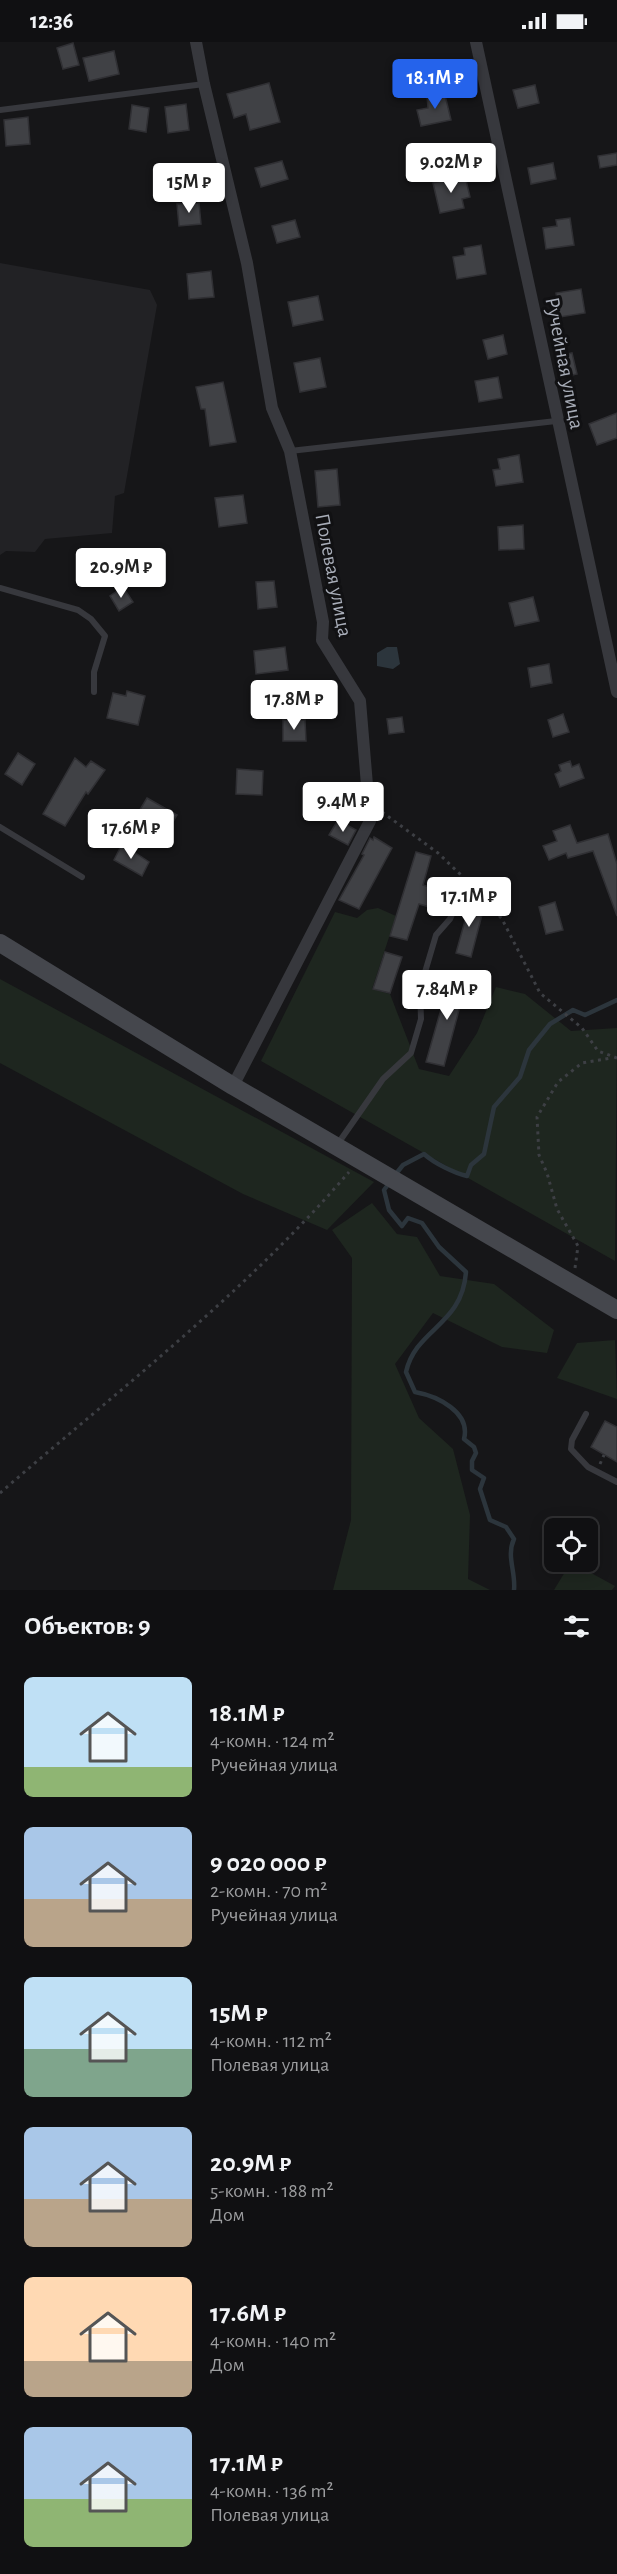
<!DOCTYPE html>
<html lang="ru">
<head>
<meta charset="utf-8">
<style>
  body { margin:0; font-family:"Alegreya Sans",sans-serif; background:#19191b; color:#f1f3f6; height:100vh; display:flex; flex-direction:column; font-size:22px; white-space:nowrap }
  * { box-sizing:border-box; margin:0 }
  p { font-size:20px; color:#9c9d9f }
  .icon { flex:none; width:33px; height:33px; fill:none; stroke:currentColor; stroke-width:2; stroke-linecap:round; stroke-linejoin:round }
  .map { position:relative; height:1548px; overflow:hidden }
  .panel { display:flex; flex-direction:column; background:#101012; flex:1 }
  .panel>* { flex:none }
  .tools { position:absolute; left:544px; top:1476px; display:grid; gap:12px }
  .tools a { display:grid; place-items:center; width:54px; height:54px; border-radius:9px; background:#101012; box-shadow:0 3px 15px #0003,0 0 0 2px #303032; font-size:30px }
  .price { position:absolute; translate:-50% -51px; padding:0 14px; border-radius:6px; background:#fff; color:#222; font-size:20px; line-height:39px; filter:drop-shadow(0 2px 3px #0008) }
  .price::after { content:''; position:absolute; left:50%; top:36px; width:18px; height:14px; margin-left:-9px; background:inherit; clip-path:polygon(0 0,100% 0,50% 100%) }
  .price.current { background:#2563eb; color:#fff }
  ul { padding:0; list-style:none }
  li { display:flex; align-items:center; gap:18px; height:150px; padding:0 24px }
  li span { display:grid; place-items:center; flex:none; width:168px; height:120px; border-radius:9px; color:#555 }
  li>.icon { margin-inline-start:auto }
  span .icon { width:72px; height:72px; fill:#fffc; stroke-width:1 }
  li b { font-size:26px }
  h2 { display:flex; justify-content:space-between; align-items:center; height:72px; padding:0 24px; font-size:26px }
  .status { display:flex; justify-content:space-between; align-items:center; height:42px; padding:0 30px; background:#101012; direction:ltr }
  .status svg { height:16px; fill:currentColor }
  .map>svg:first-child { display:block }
  .built { fill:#222225 }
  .green { fill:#1e261f }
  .water { fill:#2c353c }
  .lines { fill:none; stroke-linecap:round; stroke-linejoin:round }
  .stream { stroke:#2c353c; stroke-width:4.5 }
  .building { fill:#404145; stroke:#303034; stroke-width:1.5 }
  .path { stroke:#3d3f44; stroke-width:3; stroke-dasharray:3 4.5; stroke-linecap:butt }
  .lane { stroke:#37383d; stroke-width:6 }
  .street { stroke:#37383d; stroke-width:12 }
  .secondary { stroke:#45474d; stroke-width:18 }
  .labels { text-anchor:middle; stroke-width:6; stroke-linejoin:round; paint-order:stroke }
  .street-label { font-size:21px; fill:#a8adb8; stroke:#111113 }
</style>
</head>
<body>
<div class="status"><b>12:36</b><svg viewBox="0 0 49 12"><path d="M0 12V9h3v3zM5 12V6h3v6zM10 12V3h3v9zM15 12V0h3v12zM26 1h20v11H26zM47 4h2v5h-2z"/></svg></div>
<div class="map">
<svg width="617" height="1548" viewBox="0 0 617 1548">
  <rect width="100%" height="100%" fill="#161618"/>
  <!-- built -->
  <polygon class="built" points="0,221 150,248 157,263 124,451 115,454 112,491 45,497 35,510 6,509 0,513"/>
  <!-- green -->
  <g class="green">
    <polygon points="378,866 396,874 372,947 390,952 419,1027 449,1034 477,991 496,945 525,952 571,989 617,986 615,1219 261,1019 335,870 357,876 367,868"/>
    <polygon points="0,937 374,1140 327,1188 243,1152 0,1021"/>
    <polygon points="372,1161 397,1192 417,1195 440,1234 494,1242 554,1288 547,1311 502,1305 433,1271 395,1322 419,1376 453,1407 470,1473 468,1537 490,1548 333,1548 351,1478 352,1216 332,1188"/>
    <polygon points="615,1298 617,1357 557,1336 577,1301"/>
    <polygon points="571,1520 615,1544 612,1548 554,1548"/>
  </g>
  <!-- water -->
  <polygon class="water" points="387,605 397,605 400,622 393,627 377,624 377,611"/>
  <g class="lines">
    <!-- stream -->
    <g class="stream">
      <path d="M395,1133L403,1123L424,1112C434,1121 454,1131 467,1134L471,1123L484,1112L494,1065L520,1035L529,1008L550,982L573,968L585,973L617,958"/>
      <path d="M390,1140L384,1148L389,1168L402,1184L408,1176L422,1181L439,1205L466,1230C462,1284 416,1286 406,1330L415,1350C437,1354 471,1370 464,1397L474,1405L476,1411L472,1419V1428L484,1436L480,1447L490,1478L506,1485L514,1497C506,1514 516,1530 514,1548"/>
    </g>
  </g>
  <!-- building -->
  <g class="building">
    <polygon points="73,1 79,23 63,27 57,6"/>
    <polygon points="114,9 119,32 89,39 83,16"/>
    <polygon points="269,41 280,80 250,88 246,72 234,76 227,52"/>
    <polygon points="535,43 539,61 518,66 513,48"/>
    <polygon points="444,49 451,78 421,84 417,68 428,66 427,54"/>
    <polygon points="186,62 189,88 168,91 165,65"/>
    <polygon points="132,63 149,66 146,90 129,87"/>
    <polygon points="28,75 30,102 6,104 4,78"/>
    <polygon points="617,111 617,123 600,126 598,114"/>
    <polygon points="282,119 288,137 261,145 255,126"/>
    <polygon points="553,121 556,137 531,142 528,126"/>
    <polygon points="465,134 470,155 462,157 464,166 440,171 433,141"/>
    <polygon points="199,161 201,182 179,184 177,162"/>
    <polygon points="570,176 574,203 546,207 543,186 557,184 556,178"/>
    <polygon points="295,178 300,195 277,201 272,184"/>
    <polygon points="481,203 486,232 457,237 453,215 465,213 464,206"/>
    <polygon points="211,229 214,255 189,257 187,232"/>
    <polygon points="581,247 585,271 560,275 556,251"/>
    <polygon points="318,254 323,278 293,284 288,260"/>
    <polygon points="503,293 507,312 488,317 483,298"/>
    <polygon points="572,311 577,332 563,335 558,314"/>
    <polygon points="320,316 326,345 300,350 294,321"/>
    <polygon points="498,335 502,356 479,360 475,339"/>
    <polygon points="223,340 236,400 210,404 205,367 201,367 196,345"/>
    <polygon points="617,371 617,396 597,403 589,382"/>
    <polygon points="519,413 523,440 496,444 493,428 500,427 498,417"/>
    <polygon points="337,427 340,463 318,465 315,429"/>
    <polygon points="243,453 247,481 219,485 215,456"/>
    <polygon points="523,483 524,507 499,508 498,485"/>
    <polygon points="274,539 277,565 258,567 256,540"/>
    <polygon points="123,545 133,560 119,569 110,554"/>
    <polygon points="533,555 539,579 515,584 509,561"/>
    <polygon points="285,605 288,628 256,632 254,609"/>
    <polygon points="549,622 552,641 531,645 528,626"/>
    <polygon points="127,649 145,654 138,683 107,676 113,651 126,654"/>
    <polygon points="563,672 569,690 553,695 548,678"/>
    <polygon points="402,675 404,690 389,692 387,677"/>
    <polygon points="283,678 305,678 306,699 283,699"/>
    <polygon points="18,711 35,722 22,743 5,732"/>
    <polygon points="75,716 86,725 91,719 105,728 88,752 86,750 65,784 43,772"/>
    <polygon points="570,719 572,725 579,722 584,736 560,745 555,732 561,729 559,723"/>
    <polygon points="237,727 263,729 262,753 236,752"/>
    <polygon points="147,756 177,773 168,788 138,771"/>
    <polygon points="338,778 356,788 348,803 329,793"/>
    <polygon points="570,783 577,801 608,792 617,822 617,874 593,809 568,816 566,811 549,818 543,804 557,799 553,789"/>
    <polygon points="374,795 392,806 359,867 339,858 364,813 362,812 370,796 373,798"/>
    <polygon points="122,802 149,820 142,834 114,818"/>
    <polygon points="416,810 431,814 423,843 452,852 453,857 447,870 419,862 407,898 390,894"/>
    <polygon points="463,860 484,865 471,915 456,911 466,875 458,873"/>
    <polygon points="555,860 563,888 546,892 539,865"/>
    <polygon points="385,910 402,915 390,951 373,947"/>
    <polygon points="451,932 467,938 444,1024 426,1020"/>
    <polygon points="605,1379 617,1385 617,1420 591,1405"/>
  </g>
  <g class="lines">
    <!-- path -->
    <g class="path">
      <polyline points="382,770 438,811 461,833"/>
      <polyline points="474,846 502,877 540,951 582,986 598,1009 617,1016"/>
      <polyline points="575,1226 578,1204 557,1167 547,1131 539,1113 537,1075 558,1040 582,1021 611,1016"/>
      <polyline points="600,1422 604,1413"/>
      <path d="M0,1451C120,1347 245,1251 349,1130"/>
    </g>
    <!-- lane -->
    <g class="lane">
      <polyline points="0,68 204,42"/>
      <polyline points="290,409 556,379"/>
      <polyline points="0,546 78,568 91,577 105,594 94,630 94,650"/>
      <polyline points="0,785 82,835"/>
      <polyline points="337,1103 383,1037 411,1011 421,977 420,947 436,893 450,877 467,838"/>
      <polyline points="586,1372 572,1398 571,1407 588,1425 617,1440"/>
    </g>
    <!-- street -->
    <g class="street">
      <polyline points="196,0 204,42 247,221 272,366 290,409 323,580 322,598 360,659 370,779 233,1044"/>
      <polyline points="476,0 617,650"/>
    </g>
    <!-- secondary -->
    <polyline class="secondary" points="0,901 233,1044 617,1268"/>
  </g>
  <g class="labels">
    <!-- street labels -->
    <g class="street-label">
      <text transform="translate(565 321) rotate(79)" y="7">Ручейная улица</text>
      <text transform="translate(334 533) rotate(79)" y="7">Полевая улица</text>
    </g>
  </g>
</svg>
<div class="tools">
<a><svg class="icon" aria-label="locate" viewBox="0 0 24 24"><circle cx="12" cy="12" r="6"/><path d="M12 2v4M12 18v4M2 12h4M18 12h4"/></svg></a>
</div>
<b class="price current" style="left:435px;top:68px">18.1M ₽</b>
<b class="price" style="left:451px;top:152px">9.02M ₽</b>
<b class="price" style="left:189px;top:172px">15M ₽</b>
<b class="price" style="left:121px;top:557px">20.9M ₽</b>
<b class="price" style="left:294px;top:689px">17.8M ₽</b>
<b class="price" style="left:343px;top:791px">9.4M ₽</b>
<b class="price" style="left:131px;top:818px">17.6M ₽</b>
<b class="price" style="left:469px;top:886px">17.1M ₽</b>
<b class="price" style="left:447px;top:979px">7.84M ₽</b>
</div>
<section class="panel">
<h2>Объектов: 9<svg class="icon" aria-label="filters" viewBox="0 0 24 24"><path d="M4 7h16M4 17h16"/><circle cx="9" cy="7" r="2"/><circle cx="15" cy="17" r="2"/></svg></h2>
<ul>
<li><span style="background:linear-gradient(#bfe0f5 75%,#8fb573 0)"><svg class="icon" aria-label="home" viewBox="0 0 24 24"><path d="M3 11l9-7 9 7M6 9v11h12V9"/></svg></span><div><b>18.1M ₽</b><p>4-комн. · 124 m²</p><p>Ручейная улица</p></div></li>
<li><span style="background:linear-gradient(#a9c7e8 60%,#b9a48a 0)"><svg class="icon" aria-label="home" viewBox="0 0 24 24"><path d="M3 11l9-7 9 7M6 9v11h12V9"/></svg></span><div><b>9 020 000 ₽</b><p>2-комн. · 70 m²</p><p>Ручейная улица</p></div></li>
<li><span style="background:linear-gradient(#bfe0f5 60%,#7fa58c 0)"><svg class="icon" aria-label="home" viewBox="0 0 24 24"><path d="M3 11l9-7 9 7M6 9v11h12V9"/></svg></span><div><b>15M ₽</b><p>4-комн. · 112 m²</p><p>Полевая улица</p></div></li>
<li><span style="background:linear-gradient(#a9c7e8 60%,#b9a48a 0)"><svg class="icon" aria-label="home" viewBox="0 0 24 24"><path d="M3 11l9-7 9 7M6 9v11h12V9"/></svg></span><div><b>20.9M ₽</b><p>5-комн. · 188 m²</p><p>Дом</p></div></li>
<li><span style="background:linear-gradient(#ffd9b3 70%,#b9a48a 0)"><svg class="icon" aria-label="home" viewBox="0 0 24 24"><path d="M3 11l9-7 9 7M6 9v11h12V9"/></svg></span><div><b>17.6M ₽</b><p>4-комн. · 140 m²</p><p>Дом</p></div></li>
<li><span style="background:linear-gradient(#a9c7e8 60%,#8fb573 0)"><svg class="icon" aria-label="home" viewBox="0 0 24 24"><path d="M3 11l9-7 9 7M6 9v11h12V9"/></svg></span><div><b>17.1M ₽</b><p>4-комн. · 136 m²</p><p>Полевая улица</p></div></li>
</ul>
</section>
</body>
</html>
